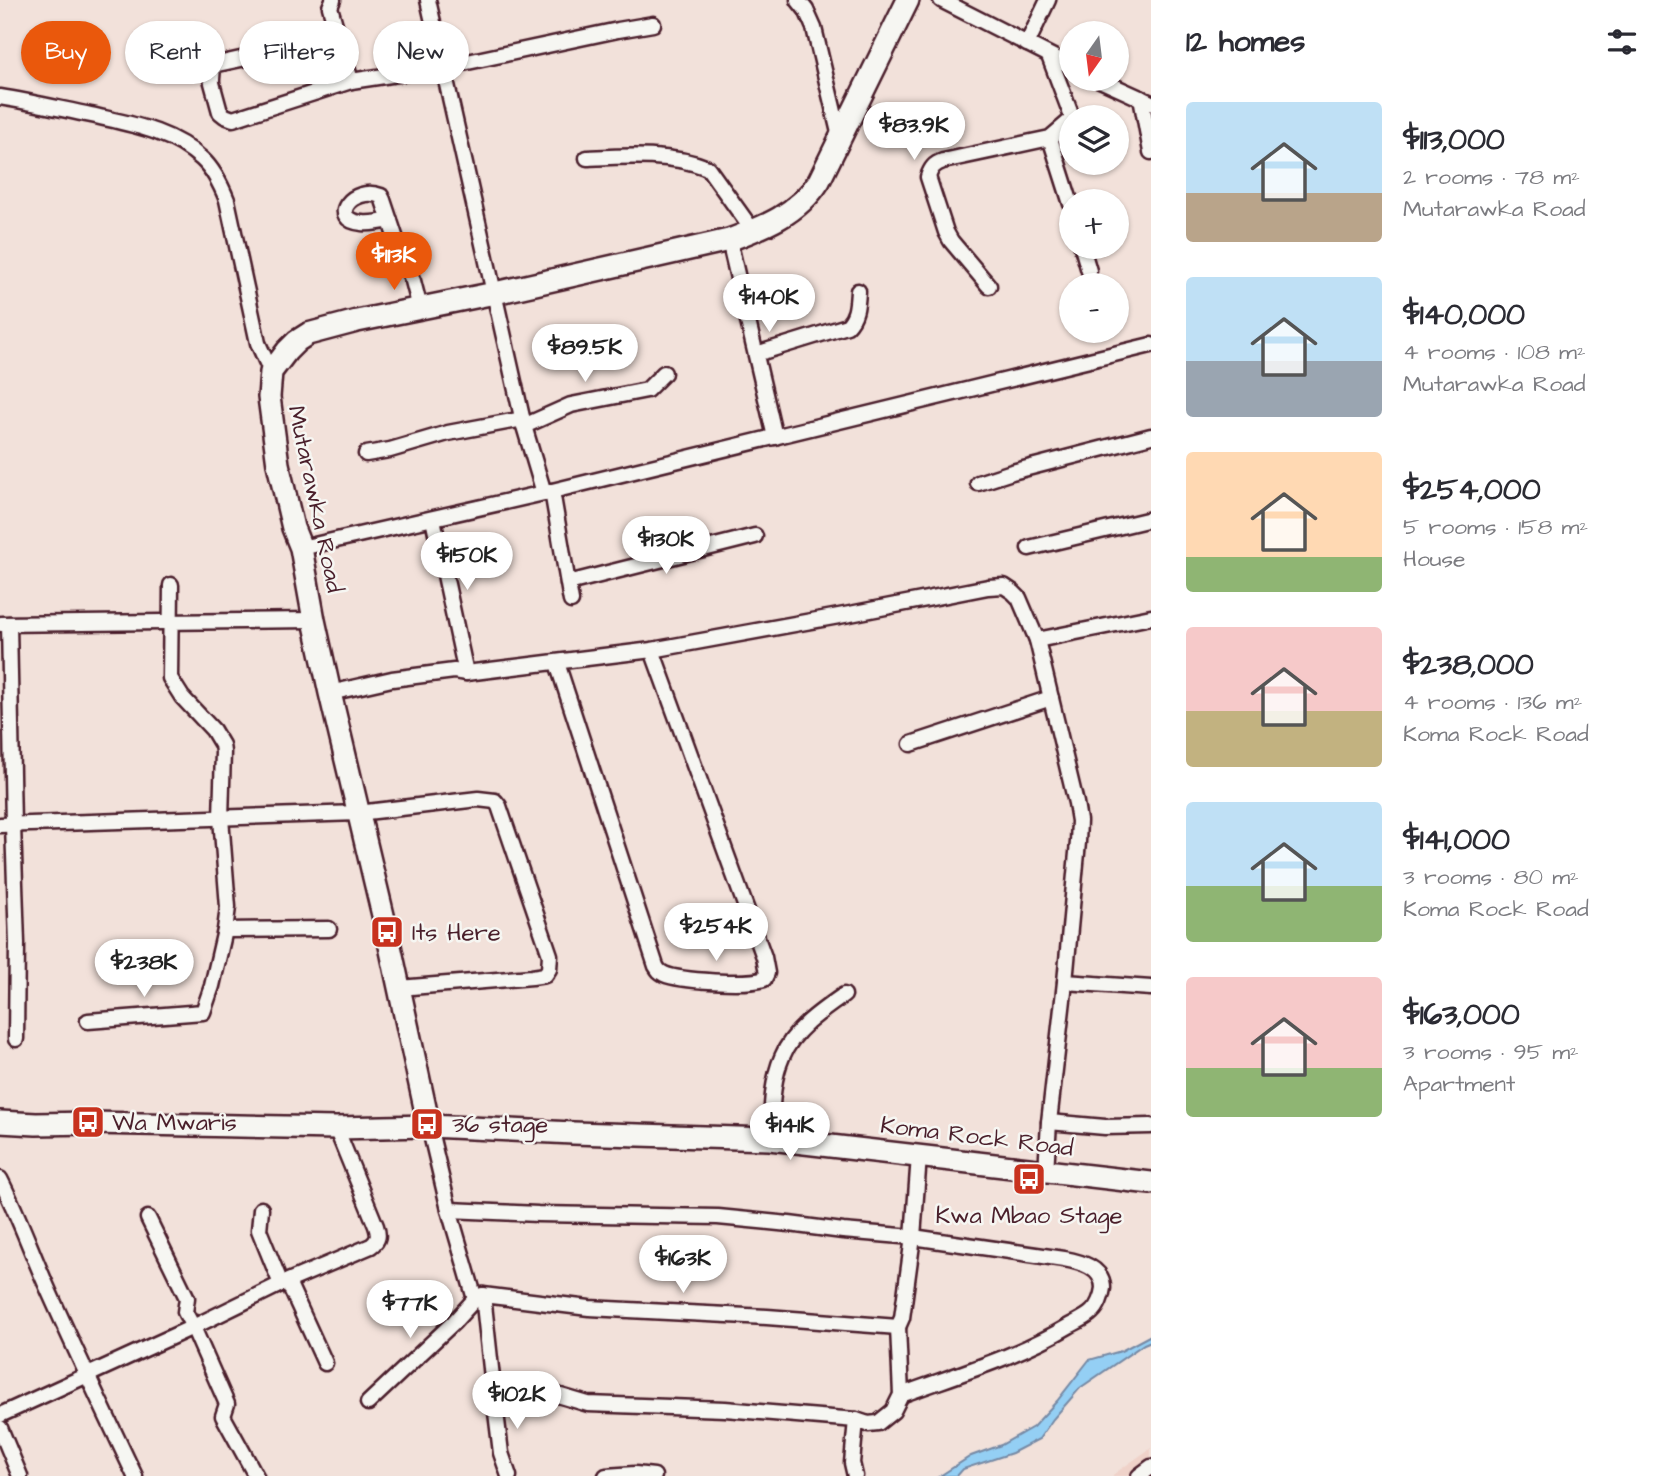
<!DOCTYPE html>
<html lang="en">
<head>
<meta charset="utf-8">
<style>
  body { margin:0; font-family:"Architects Daughter",sans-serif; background:#f2f2f3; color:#2b2b33; height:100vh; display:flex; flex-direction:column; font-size:26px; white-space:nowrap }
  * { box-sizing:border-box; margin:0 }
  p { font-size:23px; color:#7c7c81 }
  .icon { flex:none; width:38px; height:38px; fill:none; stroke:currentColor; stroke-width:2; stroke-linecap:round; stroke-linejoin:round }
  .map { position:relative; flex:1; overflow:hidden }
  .details { display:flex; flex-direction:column; background:#fff; width:525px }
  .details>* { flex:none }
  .guide { position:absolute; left:21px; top:21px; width:665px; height:63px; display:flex; gap:14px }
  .needle { width:46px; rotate:194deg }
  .fabs { position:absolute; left:1059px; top:21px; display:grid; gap:14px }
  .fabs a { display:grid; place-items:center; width:70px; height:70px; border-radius:50%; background:#fff; box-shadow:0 2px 5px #0004; font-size:35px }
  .price { position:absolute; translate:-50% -60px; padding:0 16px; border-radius:24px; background:#fff; color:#222; font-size:23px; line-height:46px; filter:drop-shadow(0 2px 4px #0008) }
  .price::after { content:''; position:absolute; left:50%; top:42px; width:21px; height:16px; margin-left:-10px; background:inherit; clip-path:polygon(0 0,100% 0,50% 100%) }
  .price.active { background:#ea580c; color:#fff }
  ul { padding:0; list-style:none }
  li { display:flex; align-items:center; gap:21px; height:175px; padding:0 35px }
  li span { display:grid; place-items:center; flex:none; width:196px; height:140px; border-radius:7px; color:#555 }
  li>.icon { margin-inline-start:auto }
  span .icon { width:84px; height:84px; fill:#fffc; stroke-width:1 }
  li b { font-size:30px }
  h2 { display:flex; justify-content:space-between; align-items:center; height:84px; padding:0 35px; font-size:30px }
  .pill { padding:0 24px; border-radius:32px; background:#fff; box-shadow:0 2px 5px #0004; font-size:24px; line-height:63px }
  .pill.active { background:#ea580c; color:#fff }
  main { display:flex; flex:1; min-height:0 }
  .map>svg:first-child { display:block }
  .built { fill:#efd2c9 }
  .water { fill:#94cff4; stroke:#7689a4; stroke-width:2 }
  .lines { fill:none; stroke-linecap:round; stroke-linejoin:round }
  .street-casing { stroke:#4a1f2b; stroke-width:19 }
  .secondary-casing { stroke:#4a1f2b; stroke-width:26 }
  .street { stroke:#f6f6f2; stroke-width:14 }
  .secondary { stroke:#f6f6f2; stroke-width:21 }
  .labels { text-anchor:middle; stroke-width:5; stroke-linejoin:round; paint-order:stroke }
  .street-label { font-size:24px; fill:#4a1f2b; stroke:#f6f6f2 }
  .poi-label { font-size:24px; fill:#4a1f2b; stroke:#f6f6f2; text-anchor:start }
</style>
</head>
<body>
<main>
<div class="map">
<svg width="1151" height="1476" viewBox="0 0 1151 1476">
  <rect width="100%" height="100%" fill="#f2e1da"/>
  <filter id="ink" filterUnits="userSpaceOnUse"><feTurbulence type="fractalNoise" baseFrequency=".0143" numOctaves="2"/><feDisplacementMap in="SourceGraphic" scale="14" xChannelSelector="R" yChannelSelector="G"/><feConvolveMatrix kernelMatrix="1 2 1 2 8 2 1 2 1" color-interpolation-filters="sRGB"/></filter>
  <g filter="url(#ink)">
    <!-- built -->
    <polygon class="built" points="1151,1448 1151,1476 1111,1476"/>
    <!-- water -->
    <polygon class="water" points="1151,1335 1151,1341 1144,1344 1080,1388 1053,1419 1039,1439 1012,1453 963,1469 957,1476 940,1476 971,1456 1001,1445 1033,1427 1057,1401 1089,1360 1121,1351"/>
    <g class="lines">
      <defs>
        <g id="street">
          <polyline points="333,0 330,7 351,81"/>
          <polyline points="428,0 524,426 544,493"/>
          <polyline points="798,0 806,10 814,28 840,137"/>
          <polyline points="941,0 1071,66"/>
          <polyline points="200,39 220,112 225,116 233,119 351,81 444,67 618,30 653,24"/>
          <polyline points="1027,44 1048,0"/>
          <polyline points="1049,56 1072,117"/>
          <polyline points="212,79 213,65 338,38"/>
          <polyline points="1098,79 1151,103"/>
          <path d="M0,97C31,102 61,109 91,115C130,124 171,130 202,159C214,170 221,185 227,200L258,343L271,372"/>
          <polyline points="1141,98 1151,152"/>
          <polyline points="1050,138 1071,204"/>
          <path d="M587,158C626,156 671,153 708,168L753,231"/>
          <path d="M390,220C381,222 371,224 362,223C327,220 352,185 381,196L383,200L403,260L413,281L420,308"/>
          <polyline points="729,240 775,437"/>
          <polyline points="1082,247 1089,271"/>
          <path d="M989,286L951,241L946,232L928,177C931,168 934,164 943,161L1050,138L1071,120"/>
          <path d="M756,354L847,326C857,316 857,305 858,291"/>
          <polyline points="524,426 571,405 647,390 664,373"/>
          <polyline points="366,454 390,450 448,433 523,419"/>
          <polyline points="978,483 1012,472 1151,436"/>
          <polyline points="552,491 571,601"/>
          <polyline points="433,519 466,673"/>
          <polyline points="301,548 544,493 1151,345"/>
          <polyline points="1029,548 1151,519"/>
          <polyline points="568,583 755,536"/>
          <polyline points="1,624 314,620"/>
          <polyline points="9,624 13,825 17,943 16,1039"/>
          <polyline points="1037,640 1151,617"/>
          <path d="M557,663L656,966C659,971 659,971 664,974C680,981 748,985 764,979L767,973L764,957L652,650"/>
          <polyline points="330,693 392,679 454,671 466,673 652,650 850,614 988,587 1004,586 1013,592 1019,598 1037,640 1076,803 1079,821 1078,842 1065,982 1049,1122 1046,1172"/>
          <polyline points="911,744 1051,698"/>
          <polyline points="0,825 358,813 478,799 495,801 499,806 550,955 549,969 545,975 532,977 399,988"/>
          <polyline points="225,930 329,929"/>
          <polyline points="1065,982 1151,988"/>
          <polyline points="88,1021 203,1012 212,986 225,930 228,907 221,818 223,752 222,745 213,730 182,697 170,678 171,585"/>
          <polyline points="1049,1122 1105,1127 1151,1126"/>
          <polyline points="429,1126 449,1210 475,1299 483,1295 589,1308 767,1317 898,1327 902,1318 913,1237 919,1156"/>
          <path d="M770,1139C772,1112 771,1082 782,1057C793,1030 821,1011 844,995"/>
          <path d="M0,1179C18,1214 31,1251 47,1287C75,1350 105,1413 135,1476"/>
          <polyline points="261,1209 259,1230 281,1284"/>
          <path d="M449,1210L538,1214L718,1217L789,1224L843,1231L913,1237L1064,1259C1080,1262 1103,1267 1103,1288C1102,1296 1098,1307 1092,1312C1086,1318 1076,1322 1069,1326C1017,1357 958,1374 901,1395"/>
          <polyline points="148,1218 187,1298 185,1312 193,1327 227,1404 223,1416 256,1476"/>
          <polyline points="288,1282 325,1363"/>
          <polyline points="483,1295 494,1396 524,1398 554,1394 588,1404 725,1409 856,1420 868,1424 878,1423 893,1411 901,1395 898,1327"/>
          <polyline points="494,1396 501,1453 509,1476"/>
          <polyline points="368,1403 454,1322 475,1299"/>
          <path d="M0,1415L193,1327L281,1284L371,1246C379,1240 379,1235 376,1226L336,1128"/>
          <polyline points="0,1428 20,1476"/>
          <polyline points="606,1476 635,1474 654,1476"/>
          <polyline points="855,1476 852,1463 856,1420"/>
          <polyline points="1139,1476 1151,1467"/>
        </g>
        <g id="secondary">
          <polyline points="0,1122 36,1124 91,1123 336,1128 429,1126 573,1133 770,1139 1151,1183"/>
          <path d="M429,1126L387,932L330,693L314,620L301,548L293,528L278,464L269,397L271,372L287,351L297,341L308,334L357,321L495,293L729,240C764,227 798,214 819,181L908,0"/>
        </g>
      </defs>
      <!-- street casing -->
      <use href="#street" class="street-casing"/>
      <!-- secondary casing -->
      <use href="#secondary" class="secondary-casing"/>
      <!-- street -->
      <use href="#street" class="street"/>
      <!-- secondary -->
      <use href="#secondary" class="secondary"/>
    </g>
  </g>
  <!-- icons -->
  <defs>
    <symbol id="bus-square" viewBox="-11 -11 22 22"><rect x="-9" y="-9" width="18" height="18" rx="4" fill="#c8321e" stroke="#f6f6f2"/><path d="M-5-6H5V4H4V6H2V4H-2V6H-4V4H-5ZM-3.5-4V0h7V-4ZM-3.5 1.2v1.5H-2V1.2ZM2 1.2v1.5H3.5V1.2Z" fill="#fff"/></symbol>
  </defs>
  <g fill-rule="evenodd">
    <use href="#bus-square" x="368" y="913" width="38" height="38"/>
    <use href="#bus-square" x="69" y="1103" width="38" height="38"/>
    <use href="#bus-square" x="408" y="1105" width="38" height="38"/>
    <use href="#bus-square" x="1010" y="1160" width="38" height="38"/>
  </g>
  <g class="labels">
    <!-- street labels -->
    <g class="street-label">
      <text transform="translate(316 499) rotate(78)" y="8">Mutarawka Road</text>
      <text transform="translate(977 1136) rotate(7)" y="8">Koma Rock Road</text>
    </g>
    <!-- poi labels -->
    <g class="poi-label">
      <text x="412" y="940">Its Here</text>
      <text x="112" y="1130">Wa Mwaris</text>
      <text x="452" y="1132">36 stage</text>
      <text x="1029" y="1223" text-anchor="middle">Kwa Mbao Stage</text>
    </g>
  </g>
</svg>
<div class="fabs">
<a><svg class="needle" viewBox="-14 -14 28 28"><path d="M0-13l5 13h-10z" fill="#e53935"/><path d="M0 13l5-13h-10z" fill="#7c7c81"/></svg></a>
<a><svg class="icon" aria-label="layers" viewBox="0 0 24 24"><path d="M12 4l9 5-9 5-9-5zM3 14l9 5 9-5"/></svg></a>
<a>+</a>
<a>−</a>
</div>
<b class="price" style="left:914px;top:162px">$83.9K</b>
<b class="price active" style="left:394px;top:292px">$113K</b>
<b class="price" style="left:769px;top:334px">$140K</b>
<b class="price" style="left:585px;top:384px">$89.5K</b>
<b class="price" style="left:666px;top:576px">$130K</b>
<b class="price" style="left:467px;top:592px">$150K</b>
<b class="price" style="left:716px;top:963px">$254K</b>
<b class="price" style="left:144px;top:999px">$238K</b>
<b class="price" style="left:790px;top:1162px">$141K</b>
<b class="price" style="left:683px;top:1295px">$163K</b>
<b class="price" style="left:410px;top:1340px">$77K</b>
<b class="price" style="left:517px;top:1431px">$102K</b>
<div class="guide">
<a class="pill active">Buy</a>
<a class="pill">Rent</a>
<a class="pill">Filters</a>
<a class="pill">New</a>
</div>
</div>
<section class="details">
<h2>12 homes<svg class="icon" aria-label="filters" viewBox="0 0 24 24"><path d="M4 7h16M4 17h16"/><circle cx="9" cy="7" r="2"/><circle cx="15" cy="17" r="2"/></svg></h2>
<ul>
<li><span style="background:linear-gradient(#bfe0f5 65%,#b9a48a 0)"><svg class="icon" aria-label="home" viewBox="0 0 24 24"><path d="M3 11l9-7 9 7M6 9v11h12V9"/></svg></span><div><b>$113,000</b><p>2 rooms · 78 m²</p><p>Mutarawka Road</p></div></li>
<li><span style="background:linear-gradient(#bfe0f5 60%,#9aa5b1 0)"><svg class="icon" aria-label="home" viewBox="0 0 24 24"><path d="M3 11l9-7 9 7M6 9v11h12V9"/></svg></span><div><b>$140,000</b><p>4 rooms · 108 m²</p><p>Mutarawka Road</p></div></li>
<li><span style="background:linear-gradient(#ffd9b3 75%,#8fb573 0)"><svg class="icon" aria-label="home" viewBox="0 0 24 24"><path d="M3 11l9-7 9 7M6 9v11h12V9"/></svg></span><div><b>$254,000</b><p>5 rooms · 158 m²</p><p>House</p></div></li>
<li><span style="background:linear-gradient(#f6c9c9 60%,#c2b280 0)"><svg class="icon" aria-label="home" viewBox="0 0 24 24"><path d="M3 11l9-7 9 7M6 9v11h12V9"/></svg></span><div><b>$238,000</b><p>4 rooms · 136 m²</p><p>Koma Rock Road</p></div></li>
<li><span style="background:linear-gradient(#bfe0f5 60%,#8fb573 0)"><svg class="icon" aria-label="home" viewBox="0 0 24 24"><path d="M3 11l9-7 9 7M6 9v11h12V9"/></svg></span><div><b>$141,000</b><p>3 rooms · 80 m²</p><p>Koma Rock Road</p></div></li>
<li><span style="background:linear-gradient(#f6c9c9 65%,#8fb573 0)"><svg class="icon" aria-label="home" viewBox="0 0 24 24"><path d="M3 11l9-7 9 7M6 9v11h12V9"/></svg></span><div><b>$163,000</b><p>3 rooms · 95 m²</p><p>Apartment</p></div></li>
</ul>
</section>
</main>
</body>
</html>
